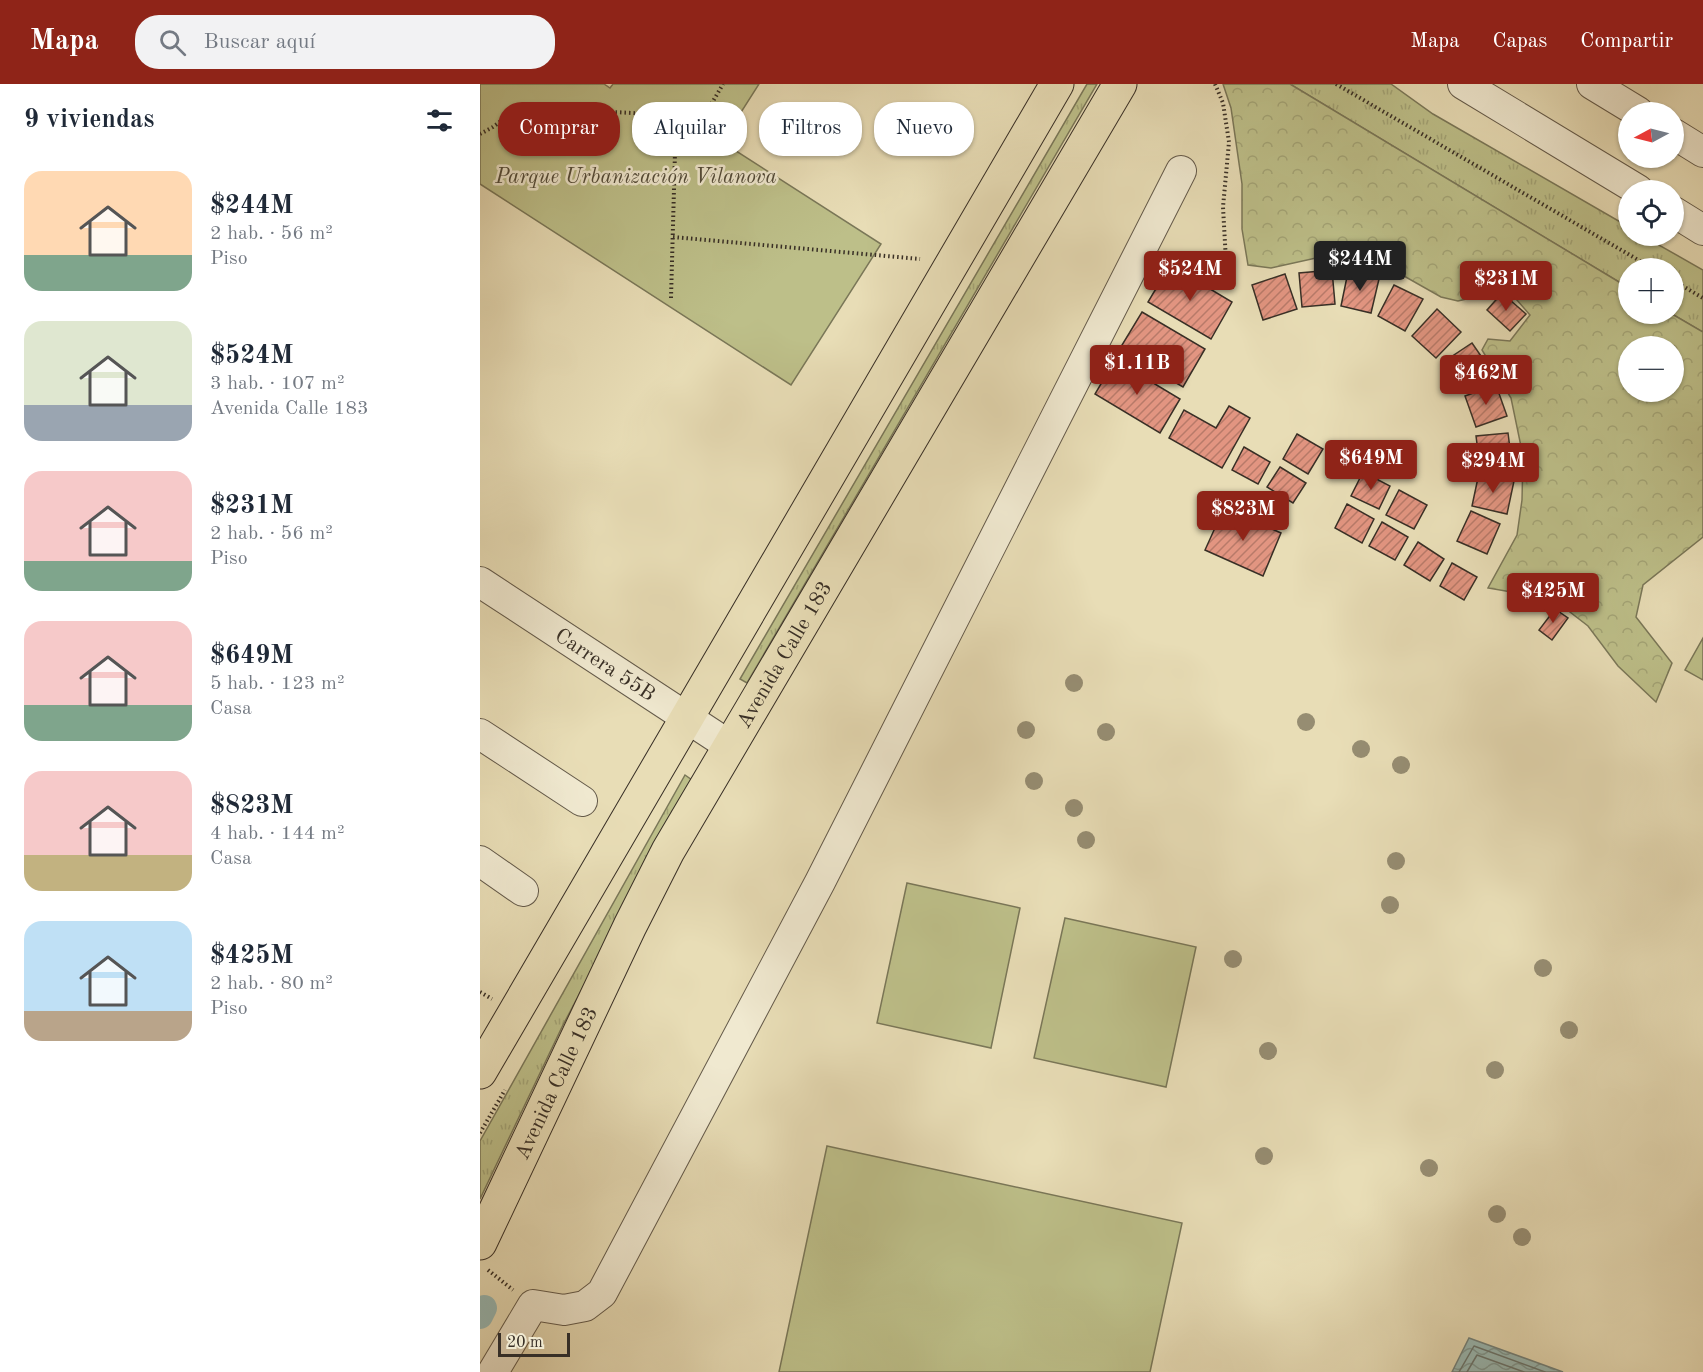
<!DOCTYPE html>
<html lang="es">
<head>
<meta charset="utf-8">
<style>
  body { margin:0; font-family:"Old Standard TT",serif; background:#f2f2f3; color:#1f2937; height:100vh; display:flex; flex-direction:column; font-size:22px; white-space:nowrap }
  * { box-sizing:border-box; margin:0 }
  p { font-size:20px; color:#747a83 }
  .icon { flex:none; width:33px; height:33px; fill:none; stroke:currentColor; stroke-width:2; stroke-linecap:round; stroke-linejoin:round }
  .map { position:relative; flex:1; overflow:hidden }
  .side { display:flex; flex-direction:column; background:#fff; width:480px }
  .side>* { flex:none }
  .top-card { position:absolute; left:18px; top:18px; width:570px; height:54px; display:flex; gap:12px }
  .needle { width:39px; rotate:263deg }
  .fabs { position:absolute; left:1138px; top:18px; display:grid; gap:12px }
  .fabs a { display:grid; place-items:center; width:66px; height:66px; border-radius:50%; background:#fff; box-shadow:0 2px 4px #0004; font-size:30px }
  .scale { position:absolute; left:18px; bottom:15px; width:72px; box-sizing:border-box; padding-left:6px; border:3px solid #382f26; border-top:0; font-size:16px; line-height:21px; white-space:nowrap; color:#382f26; -webkit-text-stroke:4px #f0e9d0; paint-order:stroke }
  .price { position:absolute; translate:-50% -51px; padding:0 14px; border-radius:6px; background:#8f2418; color:#fff; font-size:20px; line-height:39px; filter:drop-shadow(0 2px 3px #0008) }
  .price::after { content:''; position:absolute; left:50%; top:36px; width:18px; height:14px; margin-left:-9px; background:inherit; clip-path:polygon(0 0,100% 0,50% 100%) }
  .price.current { background:#222; color:#fff }
  ul { padding:0; list-style:none }
  li { display:flex; align-items:center; gap:18px; height:150px; padding:0 24px }
  li span { display:grid; place-items:center; flex:none; width:168px; height:120px; border-radius:18px; color:#555 }
  li>.icon { margin-inline-start:auto }
  span .icon { width:72px; height:72px; fill:#fffc; stroke-width:1 }
  li b { font-size:26px }
  h2 { display:flex; justify-content:space-between; align-items:center; height:72px; padding:0 24px; font-size:26px }
  .chip { padding:0 21px; border-radius:24px; background:#fff; box-shadow:0 2px 4px #0004; font-size:21px; line-height:54px }
  .chip.current { background:#8f2418; color:#fff }
  header { display:flex; align-items:center; gap:36px; box-sizing:border-box; height:84px; padding:0 30px; background:#8f2418; color:#fff }
  header strong { font-size:28px }
  nav { display:flex; gap:33px; margin-inline-start:auto; font-size:21px }
  .search { width:420px; height:54px; background:#f2f2f3; display:flex; align-items:center; gap:15px; box-sizing:border-box; padding:0 21px; border-radius:24px; color:#747a83; font-size:22px }
  main { display:flex; flex:1; min-height:0 }
  .map>svg:first-child { display:block }
  .grass { fill:url(#grass-tufts); stroke:#7a7758; stroke-width:1.5 }
  .forest { fill:url(#forest-crowns); stroke:#7a7758; stroke-width:1.5; fill-rule:evenodd }
  .park { fill:#bdbf89; stroke:#7a7758; stroke-width:1.5 }
  .water { fill:url(#water-waves); stroke:#72827c; stroke-width:1.5 }
  .lines { fill:none; stroke-linecap:round; stroke-linejoin:round }
  .shore { stroke:#68746e; stroke-width:1.5 }
  .canal { stroke:#99bab5; stroke-width:26 }
  .building { fill:url(#building-hatch); stroke:#382f26; stroke-width:1.5 }
  .minor-casing { stroke:#645a4a; stroke-width:32 }
  .major-casing { stroke:#382f26; stroke-width:35 }
  .path { stroke:#382f26; stroke-width:4; stroke-dasharray:1.5 3; stroke-linecap:butt }
  .minor { stroke:#f0e9d0; stroke-width:30 }
  .major { stroke:#e8ddb6; stroke-width:33 }
  .tree { fill:#968d72 }
  .labels { text-anchor:middle; stroke-width:5; stroke-linejoin:round; paint-order:stroke }
  .park-label { font-size:21px; font-style:italic; fill:#534c3a; stroke:#f0e9d0 }
  .street-label { font-size:21px; fill:#382f26; stroke:#f0e9d0 }
</style>
</head>
<body>
<header>
<strong>Mapa</strong>
<div class="search"><svg class="icon" aria-label="search" viewBox="0 0 24 24"><circle cx="10" cy="10" r="6"/><path d="M15 15l6 6"/></svg>Buscar aquí</div>
<nav><a>Mapa</a><a>Capas</a><a>Compartir</a></nav>
</header>
<main>
<section class="side">
<h2>9 viviendas<svg class="icon" aria-label="filters" viewBox="0 0 24 24"><path d="M4 7h16M4 17h16"/><circle cx="9" cy="7" r="2"/><circle cx="15" cy="17" r="2"/></svg></h2>
<ul>
<li><span style="background:linear-gradient(#ffd9b3 70%,#7fa58c 0)"><svg class="icon" aria-label="home" viewBox="0 0 24 24"><path d="M3 11l9-7 9 7M6 9v11h12V9"/></svg></span><div><b>$244M</b><p>2 hab. · 56 m²</p><p>Piso</p></div></li>
<li><span style="background:linear-gradient(#dfe7d0 70%,#9aa5b1 0)"><svg class="icon" aria-label="home" viewBox="0 0 24 24"><path d="M3 11l9-7 9 7M6 9v11h12V9"/></svg></span><div><b>$524M</b><p>3 hab. · 107 m²</p><p>Avenida Calle 183</p></div></li>
<li><span style="background:linear-gradient(#f6c9c9 75%,#7fa58c 0)"><svg class="icon" aria-label="home" viewBox="0 0 24 24"><path d="M3 11l9-7 9 7M6 9v11h12V9"/></svg></span><div><b>$231M</b><p>2 hab. · 56 m²</p><p>Piso</p></div></li>
<li><span style="background:linear-gradient(#f6c9c9 70%,#7fa58c 0)"><svg class="icon" aria-label="home" viewBox="0 0 24 24"><path d="M3 11l9-7 9 7M6 9v11h12V9"/></svg></span><div><b>$649M</b><p>5 hab. · 123 m²</p><p>Casa</p></div></li>
<li><span style="background:linear-gradient(#f6c9c9 70%,#c2b280 0)"><svg class="icon" aria-label="home" viewBox="0 0 24 24"><path d="M3 11l9-7 9 7M6 9v11h12V9"/></svg></span><div><b>$823M</b><p>4 hab. · 144 m²</p><p>Casa</p></div></li>
<li><span style="background:linear-gradient(#bfe0f5 75%,#b9a48a 0)"><svg class="icon" aria-label="home" viewBox="0 0 24 24"><path d="M3 11l9-7 9 7M6 9v11h12V9"/></svg></span><div><b>$425M</b><p>2 hab. · 80 m²</p><p>Piso</p></div></li>
</ul>
</section>
<div class="map">
<svg width="1223" height="1288" viewBox="0 0 1223 1288">
  <defs>
    <pattern id="grass-tufts" width="24" height="20" patternUnits="userSpaceOnUse" patternTransform="scale(1.5)"><rect width="24" height="20" fill="#bdbf89"/><path d="M3 7l-1-3M5 7V3M7 7l1-3M15 17l-1-3M17 17v-4M19 17l1-3" fill="none" stroke="#a3a476"/></pattern>
    <pattern id="forest-crowns" width="20" height="18" patternUnits="userSpaceOnUse" patternTransform="scale(1.5)"><rect width="20" height="18" fill="#bdbf89"/><path d="M2 6a3 3 0 1 1 6 0M12 15a3 3 0 1 1 6 0" fill="none" stroke="#a3a476"/></pattern>
    <pattern id="water-waves" width="16" height="10" patternUnits="userSpaceOnUse" patternTransform="scale(1.5)"><rect width="16" height="10" fill="#99bab5"/><path d="M0 5q4-4 8 0t8 0" fill="none" stroke="#7e9893"/></pattern>
    <pattern id="building-hatch" width="6" height="6" patternUnits="userSpaceOnUse" patternTransform="scale(1.5)"><rect width="6" height="6" fill="#e29581"/><path d="M-1 1l2-2M0 6l6-6M5 7l2-2" fill="none" stroke="#b87a69"/></pattern>
  </defs>
  <rect width="100%" height="100%" fill="#e8ddb6"/>
  <filter id="stains"><feTurbulence type="fractalNoise" baseFrequency=".00333" numOctaves="4"/><feColorMatrix values="0 0 0 0 .2 0 0 0 0 .09 0 0 0 0 .02 0 0 0 .5 -.17"/></filter>
  <radialGradient id="worn" r=".72"><stop offset=".6" stop-color="#630" stop-opacity="0"/><stop offset="1" stop-color="#630" stop-opacity=".3"/></radialGradient>
  <!-- grass -->
  <g class="grass">
    <polygon points="607,0 617,0 267,599 260,595"/>
    <polygon points="810,0 911,0 953,30 1149,143 1149,152 1163,152 1223,186 1223,248 1192,230 1194,230 1194,184 1149,184 1149,204"/>
    <polygon points="205,691 212,696 82,943 0,1115 0,1057"/>
  </g>
  <!-- forest -->
  <path class="forest" d="M743,0H810L1149,204V230H1192L1223,248V453L1163,501L1156,533L1192,579L1176,618L1138,582L1108,542L1073,515L1008,504L1037,451L1042,416L1043,372L1031,314L1002,266L1008,255L1030,257L1050,231L1022,199L1003,211L978,217L961,213L924,192L883,180L836,174L791,184L768,181L762,145V100L751,24ZM1149,262H1194V308H1149Z"/>
  <!-- park -->
  <g class="park">
    <polygon points="0,0 124,0 130,4 133,0 279,0 242,58 401,160 311,301 0,100"/>
    <polygon points="1223,554 1223,596 1205,586"/>
    <polygon points="427,799 540,824 511,964 397,939"/>
    <polygon points="585,834 716,863 686,1003 554,974"/>
    <polygon points="347,1062 702,1139 670,1288 299,1288"/>
  </g>
  <!-- water -->
  <polygon class="water" points="989,1254 1083,1288 972,1288"/>
  <g class="lines">
    <!-- shore -->
    <g class="shore">
      <polyline points="979,1288 994,1262 1065,1288"/>
      <polyline points="987,1288 997,1271 1044,1288"/>
    </g>
    <!-- canal -->
    <polyline class="canal" points="0,1232 4,1224"/>
  </g>
  <!-- building -->
  <g class="building">
    <polygon points="690,181 752,218 731,255 668,218"/>
    <polygon points="852,186 855,220 822,223 819,189"/>
    <polygon points="868,188 899,195 891,229 861,222"/>
    <polygon points="805,190 817,225 783,236 772,201"/>
    <polygon points="914,201 943,215 925,247 898,232"/>
    <polygon points="1022,209 1046,230 1030,247 1007,226"/>
    <polygon points="957,225 981,248 956,274 932,252"/>
    <polygon points="662,228 725,265 703,303 639,266"/>
    <polygon points="992,259 1010,285 980,306 962,279"/>
    <polygon points="635,276 700,315 680,349 615,310"/>
    <polygon points="1016,301 1027,332 996,343 985,312"/>
    <polygon points="749,322 770,334 742,384 689,354 704,326 736,344"/>
    <polygon points="1028,349 1032,380 1000,383 996,352"/>
    <polygon points="817,350 843,365 828,390 803,375"/>
    <polygon points="764,363 790,378 778,400 752,386"/>
    <polygon points="800,383 826,399 813,419 787,403"/>
    <polygon points="883,388 910,402 899,425 871,412"/>
    <polygon points="999,389 1034,397 1027,430 992,422"/>
    <polygon points="919,406 947,421 934,445 906,431"/>
    <polygon points="867,420 894,435 882,459 855,444"/>
    <polygon points="744,424 801,449 783,492 725,466"/>
    <polygon points="991,427 1020,440 1007,470 977,457"/>
    <polygon points="902,438 928,453 915,476 889,462"/>
    <polygon points="938,458 964,475 950,497 924,481"/>
    <polygon points="972,479 997,493 984,516 960,502"/>
    <polygon points="1075,525 1088,534 1072,556 1059,546"/>
  </g>
  <g class="lines">
    <defs>
      <g id="minor">
        <polyline points="983,0 1158,106"/>
        <polyline points="1112,0 1158,28"/>
        <polyline points="1194,50 1223,68"/>
        <polyline points="1194,128 1223,146"/>
        <path id="s1" d="M0,498L250,662"/>
        <polyline points="0,650 102,717"/>
        <polyline points="0,777 43,807"/>
        <polyline points="13,1288 53,1221 84,1226 105,1222 122,1209 340,798 701,87"/>
      </g>
      <g id="major">
        <polyline points="0,988 577,0"/>
        <path id="s2" d="M0,1159L150,842L188,767L640,0"/>
      </g>
    </defs>
    <!-- minor casing -->
    <use href="#minor" class="minor-casing"/>
    <!-- major casing -->
    <use href="#major" class="major-casing"/>
    <!-- path -->
    <g class="path">
      <polyline points="735,0 743,19 749,58 743,123 746,177"/>
      <polyline points="856,0 1172,184"/>
      <polyline points="0,50 13,43 33,28 47,22 75,21 113,27 172,30 217,30 232,19 243,0"/>
      <polyline points="193,153 440,175"/>
      <polyline points="1194,197 1223,214"/>
      <polyline points="191,214 196,32"/>
      <polyline points="0,908 12,915"/>
      <polyline points="0,1049 25,1006"/>
      <polyline points="8,1186 33,1206"/>
    </g>
    <!-- minor -->
    <use href="#minor" class="minor"/>
    <!-- major -->
    <use href="#major" class="major"/>
  </g>
  <!-- trees -->
  <g class="tree">
    <circle cx="594" cy="599" r="9"/>
    <circle cx="826" cy="638" r="9"/>
    <circle cx="546" cy="646" r="9"/>
    <circle cx="626" cy="648" r="9"/>
    <circle cx="881" cy="665" r="9"/>
    <circle cx="921" cy="681" r="9"/>
    <circle cx="554" cy="697" r="9"/>
    <circle cx="594" cy="724" r="9"/>
    <circle cx="606" cy="756" r="9"/>
    <circle cx="916" cy="777" r="9"/>
    <circle cx="910" cy="821" r="9"/>
    <circle cx="753" cy="875" r="9"/>
    <circle cx="1063" cy="884" r="9"/>
    <circle cx="1089" cy="946" r="9"/>
    <circle cx="788" cy="967" r="9"/>
    <circle cx="1015" cy="986" r="9"/>
    <circle cx="784" cy="1072" r="9"/>
    <circle cx="949" cy="1084" r="9"/>
    <circle cx="1017" cy="1130" r="9"/>
    <circle cx="1042" cy="1153" r="9"/>
  </g>
  <g class="labels">
    <!-- park labels -->
    <g class="park-label">
      <text x="156" y="99">Parque Urbanización Vilanova</text>
    </g>
    <!-- street labels -->
    <g class="street-label">
      <text dy="7" stroke="none"><textPath href="#s2" startOffset="663">Avenida Calle 183</textPath></text>
      <text dy="7" stroke="none"><textPath href="#s1" startOffset="150">Carrera 55B</textPath></text>
      <text dy="7" stroke="none"><textPath href="#s2" startOffset="177">Avenida Calle 183</textPath></text>
    </g>
  </g>
  <rect width="100%" height="100%" filter="url(#stains)"/>
  <rect width="100%" height="100%" fill="url(#worn)"/>
</svg>
<div class="fabs">
<a><svg class="needle" viewBox="-14 -14 28 28"><path d="M0-13l5 13h-10z" fill="#e53935"/><path d="M0 13l5-13h-10z" fill="#747a83"/></svg></a>
<a><svg class="icon" aria-label="locate" viewBox="0 0 24 24"><circle cx="12" cy="12" r="6"/><path d="M12 2v4M12 18v4M2 12h4M18 12h4"/></svg></a>
<a>+</a>
<a>−</a>
</div>
<div class="scale">20 m</div>
<b class="price current" style="left:880px;top:208px">$244M</b>
<b class="price" style="left:710px;top:218px">$524M</b>
<b class="price" style="left:1026px;top:228px">$231M</b>
<b class="price" style="left:657px;top:312px">$1.11B</b>
<b class="price" style="left:1006px;top:322px">$462M</b>
<b class="price" style="left:891px;top:407px">$649M</b>
<b class="price" style="left:1013px;top:410px">$294M</b>
<b class="price" style="left:763px;top:458px">$823M</b>
<b class="price" style="left:1073px;top:540px">$425M</b>
<div class="top-card">
<a class="chip current">Comprar</a>
<a class="chip">Alquilar</a>
<a class="chip">Filtros</a>
<a class="chip">Nuevo</a>
</div>
</div>
</main>
</body>
</html>
